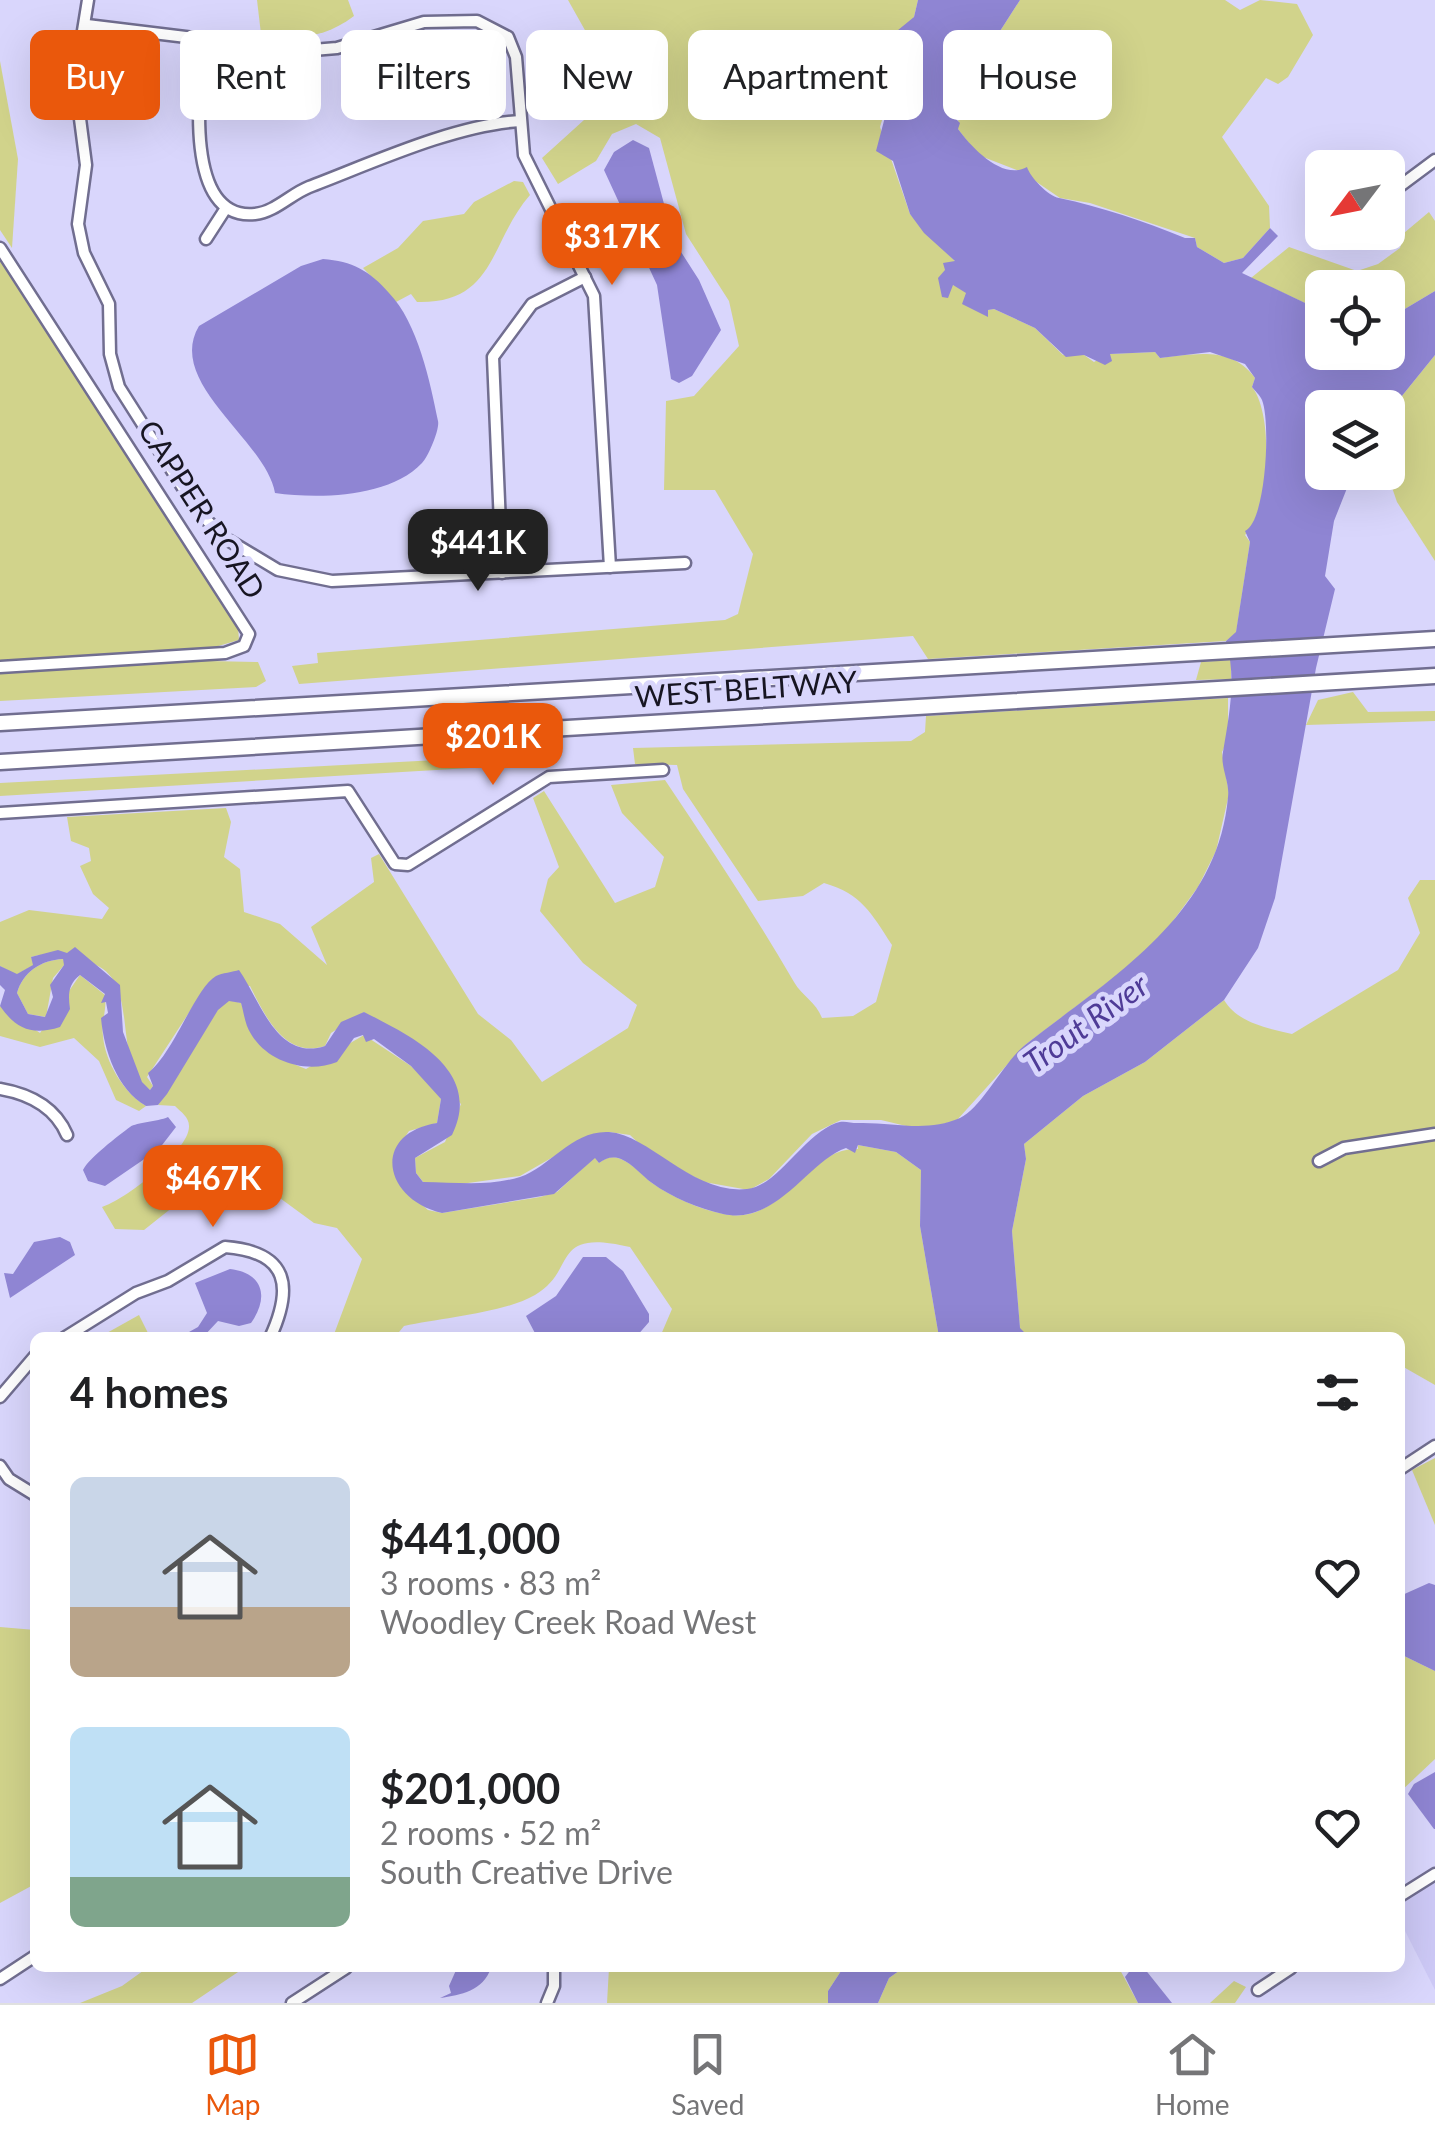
<!DOCTYPE html>
<html lang="en">
<head>
<meta charset="utf-8">
<style>
  body { margin:0; font-family:Lato,sans-serif; background:#f6f6f6; color:#202124; height:100vh; display:flex; flex-direction:column; font-size:38px; white-space:nowrap }
  * { box-sizing:border-box; margin:0 }
  p { font-size:32px; color:#757577 }
  .icon { flex:none; width:55px; height:55px; fill:none; stroke:currentColor; stroke-width:2; stroke-linecap:round; stroke-linejoin:round }
  .map { position:relative; flex:1; overflow:hidden }
  .details { position:absolute; left:30px; top:1332px; width:1375px; height:640px; display:flex; flex-direction:column; background:#fff; border-radius:15px; box-shadow:0 10px 40px #0002 }
  .details>* { flex:none }
  .hud { position:absolute; left:30px; top:30px; width:1375px; height:90px; display:flex; gap:20px }
  .needle { width:65px; rotate:238deg }
  .buttons { position:absolute; left:1305px; top:150px; display:grid; gap:20px }
  .buttons a { display:grid; place-items:center; width:100px; height:100px; border-radius:15px; background:#fff; box-shadow:0 10px 40px #0002; font-size:50px }
  .price { position:absolute; translate:-50% -85px; padding:0 22px; border-radius:20px; background:#ea580c; color:#fff; font-size:32px; line-height:65px; filter:drop-shadow(0 2px 5px #0008) }
  .price::after { content:''; position:absolute; left:50%; top:60px; width:30px; height:22px; margin-left:-15px; background:inherit; clip-path:polygon(0 0,100% 0,50% 100%) }
  .price.current { background:#222; color:#fff }
  ul { padding:0; list-style:none }
  li { display:flex; align-items:center; gap:30px; height:250px; padding:0 40px }
  li span { display:grid; place-items:center; flex:none; width:280px; height:200px; border-radius:15px; color:#555 }
  li>.icon { margin-inline-start:auto }
  span .icon { width:120px; height:120px; fill:#fffc; stroke-width:1 }
  li b { font-size:42px }
  h2 { display:flex; justify-content:space-between; align-items:center; height:120px; padding:0 40px; font-size:42px }
  .pill { padding:0 35px; border-radius:15px; background:#fff; box-shadow:0 10px 40px #0002; font-size:35px; line-height:90px }
  .pill.current { background:#ea580c; color:#fff }
  .tabs { display:flex; justify-content:space-around; align-items:center; height:140px; border-top:2px solid #e0e0e0; background:#fff; font-size:28px; color:#757577 }
  .tabs a { display:grid; justify-items:center; gap:5px }
  .tabs .current { color:#ea580c }
  .map>svg:first-child { display:block }
  .built { fill:#cdc9f6 }
  .green { fill:#d1d38b }
  .water { fill:#8f85d3; fill-rule:evenodd }
  .lines { fill:none; stroke-linecap:round; stroke-linejoin:round }
  .minor-casing { stroke:#716e90; stroke-width:15 }
  .highway-casing { stroke:#716e90; stroke-width:19 }
  .minor { stroke:#fff; stroke-width:10 }
  .highway { stroke:#fff; stroke-width:14 }
  .labels { text-anchor:middle; stroke-width:10; stroke-linejoin:round; paint-order:stroke }
  .street-label { font-size:30px; fill:#171522; stroke:#d9d6fc }
  .water-label { font-size:32px; font-style:italic; fill:#4f3b97; stroke:#d9d6fc }
</style>
</head>
<body>
<div class="map">
<svg width="1435" height="2003" viewBox="0 0 1435 2003">
  <rect width="100%" height="100%" fill="#d9d6fc"/>
  <!-- built -->
  <polygon class="built" points="1435,1879 1435,1990 1400,1921 1400,1902"/>
  <!-- green -->
  <g class="green">
    <path d="M257,0H348L354,16C323,39 299,39 261,34Z"/>
    <path d="M568,0H918L914,17L897,38L903,49L880,127L910,214L956,262L952,285L960,286L988,316L987,310L994,309L1035,328L1063,355H1084L1094,362L1108,354L1155,352L1160,358C1196,354 1232,346 1255,378L1252,387C1274,414 1270,510 1245,535L1250,542L1236,633L1226,641L928,659L913,636L299,684L292,666L318,663L317,653L725,620L738,614L753,554L715,490H664L666,401L694,396L739,346L729,301L686,234L660,138L636,124L612,134L596,161L558,184L542,158L584,120L595,48Z"/>
    <polygon points="1020,0 1225,0 1240,10 1260,0 1297,4 1313,35 1288,77 1278,84 1266,78 1222,137 1269,206 1270,228 1243,258 1224,263 1197,247 1195,238 1090,203 1060,198 1022,172 978,155 958,129 959,95"/>
    <polygon points="0,61 18,159 12,248 0,230"/>
    <path d="M514,181L523,182L530,195C489,242 496,304 417,302L411,294L396,302L363,268L398,248L423,221L464,214L474,202Z"/>
    <polygon points="1429,212 1435,221 1435,291 1388,319 1388,288 1322,288 1322,311 1251,278 1289,247 1357,271 1378,264 1400,248 1404,233"/>
    <polygon points="0,261 238,627 239,640 208,649 209,661 258,662 266,681 256,687 0,701"/>
    <polygon points="1435,355 1435,561 1397,502 1387,473 1388,426 1397,402"/>
    <polygon points="1231,660 1231,679 1196,680 1201,662"/>
    <polygon points="1353,692 1368,712 1435,711 1435,721 1306,725 1318,700"/>
    <path d="M1228,698V740L1222,752L1229,794L1216,851L1198,887L1165,932L1131,965L1025,1045L957,1120L923,1130L881,1120H841L812,1134L769,1179L749,1190L704,1182L650,1154L630,1135L609,1132L567,1149L520,1176L446,1186L424,1183L416,1173L415,1158L445,1142L461,1104L364,1012L331,1033L325,1046C285,1059 265,1016 250,986L207,985L147,1077L153,1086L150,1090C109,1060 143,980 91,963C67,955 56,951 31,957L34,965L16,975L0,966V922L29,910L102,919L109,908L93,894L80,866L91,861L89,848L71,841L67,817L226,808L231,822L224,857L240,869L244,912L280,924L327,965L311,927L374,882L371,858L379,854L478,1014L511,1040L542,1082L628,1028L637,1005L583,963L540,911L548,879L559,867L533,798L544,791L615,903L655,887L664,857L622,813L611,785L665,780C710,847 754,913 794,982C802,996 816,1002 822,1018L853,1016L876,1002L892,945C871,913 862,894 824,883L803,896L758,901L683,789L677,765L635,764L633,748L911,741L925,732L926,716Z"/>
    <polygon points="475,758 470,768 0,796 0,783"/>
    <path d="M1420,880H1435V1385L1400,1365V1338H1029L1020,1329L1012,1231L1026,1159L1024,1144L1083,1096L1145,1062L1224,1000C1238,1023 1267,1028 1292,1034L1398,970L1420,933L1408,898Z"/>
    <path d="M63,959L65,964L53,978L46,1017L28,1014L17,993C23,972 41,960 63,959Z"/>
    <path d="M80,975L105,995C107,1010 101,1023 103,1036C105,1062 124,1093 146,1106L139,1111L116,1100L99,1061L74,1038L40,1047L0,1036V1006L40,1033Z"/>
    <path d="M229,1000L241,1003C254,1037 271,1056 306,1069L364,1035L411,1066L436,1090L441,1099L437,1123L409,1131L403,1140L413,1197L428,1210L442,1213L540,1197L557,1192L595,1157L599,1163C607,1157 612,1156 621,1159C633,1164 642,1175 652,1183C672,1197 701,1210 724,1214C784,1227 806,1146 858,1149V1145L896,1152L921,1170L920,1226L939,1337H660L672,1309L630,1247C549,1228 578,1270 535,1295C504,1313 441,1318 404,1326L395,1337H333L362,1259L337,1228L314,1223L273,1193L253,1153L238,1152L197,1194L178,1203L144,1230L115,1229L102,1207C123,1201 190,1151 189,1126C189,1117 181,1112 175,1106L158,1105L218,1009Z"/>
    <polygon points="139,1315 150,1337 103,1337 105,1334"/>
    <polygon points="1435,1458 1435,1525 1412,1470"/>
    <polygon points="0,1627 35,1630 35,1884 0,1903"/>
    <polygon points="1400,1654 1435,1671 1435,1759 1400,1792"/>
    <polygon points="147,1968 244,1968 192,2003 80,2003 122,1986"/>
    <polygon points="609,1968 843,1968 828,1991 828,2003 607,2003"/>
    <polygon points="903,1968 1119,1968 1138,2003 878,2003 889,1978"/>
    <polygon points="1234,1981 1246,1987 1235,2003 1210,2003"/>
  </g>
  <!-- water -->
  <g class="water">
    <path d="M918,0H1020L959,95L955,118L960,123L958,129C972,148 1003,181 1027,167C1030,177 1048,196 1059,198C1102,207 1143,221 1185,238H1195L1197,247L1224,263L1243,258L1270,228L1278,236L1242,273L1322,311V352H1388V319L1435,291V355L1397,402L1388,426V408H1322V472L1353,473L1334,521L1325,576L1335,589L1316,668L1275,898L1258,948L1224,1000L1145,1062L1083,1096L1024,1144L1026,1159L1012,1231L1020,1328L1029,1337H939L920,1226L921,1170L896,1152L858,1145L855,1153L846,1148C808,1161 777,1226 723,1214C700,1209 671,1197 652,1183C641,1175 633,1164 621,1159C612,1156 606,1158 599,1163L595,1158L554,1194L442,1213C384,1200 370,1134 437,1123L441,1099L411,1066L374,1039L366,1042L363,1035L354,1038L337,1062C308,1074 268,1063 251,1034C245,1025 244,1013 241,1003L229,1001L218,1010L167,1094L158,1105L146,1106C117,1089 104,1051 101,1018L108,1013L106,1002L101,1003L105,994L80,975C68,984 68,995 70,1009L60,1027C32,1036 16,1029 0,1006L5,990L0,985V966L17,974L33,965L31,957L58,950L67,953L75,947L120,985L123,1032L142,1082L150,1090L153,1086L148,1073C174,1053 195,988 216,976C222,973 233,972 239,970C260,1000 277,1062 325,1046L341,1022L364,1012C411,1036 484,1070 452,1135L415,1158L416,1173L423,1182C455,1182 487,1187 520,1177C550,1167 572,1130 609,1132C650,1135 693,1195 747,1189C778,1186 802,1136 836,1123C844,1120 849,1123 858,1123C894,1122 926,1133 960,1118C981,1109 1004,1062 1025,1045C1109,979 1218,916 1228,797C1230,782 1220,767 1223,752C1229,716 1237,678 1226,641L1236,632L1250,542L1245,531C1266,522 1271,422 1262,400C1260,395 1255,391 1252,387L1255,378L1245,364L1210,352L1160,358L1155,352L1110,354L1112,361L1105,365L1084,355L1066,357L1035,328L994,309L988,310V317L962,304L966,293L953,285L948,298L942,297L938,278L945,270L943,263L955,261L924,233L910,214L893,161L876,151L903,49L892,35L914,17ZM63,959L64,965L50,985L53,997L45,1017L28,1014L17,993C23,972 41,960 63,959Z"/>
    <polygon points="633,140 649,148 674,241 699,280 721,330 692,376 679,383 671,379 657,285 604,170 614,152"/>
    <path d="M323,259C352,261 370,271 389,293C418,323 430,382 438,421C440,429 428,457 422,463C389,498 318,499 275,493C266,440 165,383 199,326L301,266Z"/>
    <path d="M168,1117L176,1127L159,1149L105,1186L88,1181L83,1170C89,1158 118,1136 130,1127C137,1122 157,1122 168,1117Z"/>
    <polygon points="60,1237 70,1242 75,1255 10,1298 4,1273 13,1274 34,1242"/>
    <polygon points="583,1257 606,1257 623,1271 649,1314 649,1322 636,1337 537,1337 526,1316 556,1296"/>
    <path d="M230,1269C264,1273 269,1298 251,1323L239,1326L218,1321L203,1337H180L198,1327L207,1313L195,1283Z"/>
    <polygon points="1429,1583 1435,1585 1435,1671 1400,1654 1400,1596"/>
    <polygon points="1435,1772 1435,1829 1434,1829 1408,1794 1414,1784"/>
    <path d="M457,1968H491C483,1991 461,1995 440,1998L451,1993L449,1986Z"/>
    <polygon points="843,1968 903,1968 889,1978 878,2003 828,2003 828,1991"/>
    <polygon points="1132,1968 1144,1968 1172,2003 1138,2003 1125,1977"/>
  </g>
  <g class="lines">
    <defs>
      <g id="minor">
        <polyline points="88,0 75,80 86,165 78,224 84,253 109,304 110,354 119,387 197,510 223,537 278,570 332,581 685,563"/>
        <polyline points="87,25 301,51 337,48 424,22 477,21 508,37 516,57 524,155 594,296 610,567"/>
        <path d="M204,41C199,85 183,222 255,214C275,212 291,194 309,187C372,163 454,125 520,121"/>
        <polyline points="1388,195 1435,160"/>
        <polyline points="206,239 226,208"/>
        <polyline points="0,248 249,634 244,646 225,653 0,667"/>
        <polyline points="502,573 493,357 532,304 585,277"/>
        <polyline points="0,813 348,791 395,864 408,865 549,777 663,770"/>
        <path d="M0,1089C29,1094 55,1107 67,1135"/>
        <polyline points="1319,1161 1344,1148 1435,1134"/>
        <path d="M64,1338L136,1293L168,1281L225,1247C290,1252 293,1288 270,1338"/>
        <polyline points="0,1397 35,1356"/>
        <polyline points="0,1466 9,1479 35,1495"/>
        <polyline points="1400,1469 1435,1446"/>
        <polyline points="1400,1896 1435,1874"/>
        <polyline points="0,1979 35,1956"/>
        <polyline points="1258,1990 1291,1968"/>
        <polyline points="292,2003 346,1968"/>
        <polyline points="547,2003 554,1986 554,1968"/>
      </g>
      <g id="highway">
        <polyline points="0,723 1435,639"/>
        <polyline points="0,762 1435,676"/>
      </g>
    </defs>
    <!-- minor casing -->
    <use href="#minor" class="minor-casing"/>
    <!-- highway casing -->
    <use href="#highway" class="highway-casing"/>
    <!-- minor -->
    <use href="#minor" class="minor"/>
    <!-- highway -->
    <use href="#highway" class="highway"/>
  </g>
  <g class="labels">
    <!-- street labels -->
    <g class="street-label">
      <text transform="translate(201 510) rotate(57)" y="10">CAPPER ROAD</text>
      <text transform="translate(746 690) rotate(-4)" y="10">WEST BELTWAY</text>
    </g>
    <!-- water labels -->
    <g class="water-label">
      <text transform="translate(1086 1024) rotate(-36)" y="11">Trout River</text>
    </g>
  </g>
</svg>
<div class="buttons">
<a><svg class="needle" viewBox="-14 -14 28 28"><path d="M0-13l5 13h-10z" fill="#e53935"/><path d="M0 13l5-13h-10z" fill="#757577"/></svg></a>
<a><svg class="icon" aria-label="locate" viewBox="0 0 24 24"><circle cx="12" cy="12" r="6"/><path d="M12 2v4M12 18v4M2 12h4M18 12h4"/></svg></a>
<a><svg class="icon" aria-label="layers" viewBox="0 0 24 24"><path d="M12 4l9 5-9 5-9-5zM3 14l9 5 9-5"/></svg></a>
</div>
<b class="price" style="left:612px;top:288px">$317K</b>
<b class="price current" style="left:478px;top:594px">$441K</b>
<b class="price" style="left:493px;top:788px">$201K</b>
<b class="price" style="left:213px;top:1230px">$467K</b>
<div class="hud">
<a class="pill current">Buy</a>
<a class="pill">Rent</a>
<a class="pill">Filters</a>
<a class="pill">New</a>
<a class="pill">Apartment</a>
<a class="pill">House</a>
</div>
<section class="details">
<h2>4 homes<svg class="icon" aria-label="filters" viewBox="0 0 24 24"><path d="M4 7h16M4 17h16"/><circle cx="9" cy="7" r="2"/><circle cx="15" cy="17" r="2"/></svg></h2>
<ul>
<li><span style="background:linear-gradient(#c9d6e8 65%,#b9a48a 0)"><svg class="icon" aria-label="home" viewBox="0 0 24 24"><path d="M3 11l9-7 9 7M6 9v11h12V9"/></svg></span><div><b>$441,000</b><p>3 rooms · 83 m²</p><p>Woodley Creek Road West</p></div><svg class="icon" aria-label="heart" viewBox="0 0 24 24"><path d="M12 20l-8-8c-3-5 5-10 8-4 3-6 11-1 8 4z"/></svg></li>
<li><span style="background:linear-gradient(#bfe0f5 75%,#7fa58c 0)"><svg class="icon" aria-label="home" viewBox="0 0 24 24"><path d="M3 11l9-7 9 7M6 9v11h12V9"/></svg></span><div><b>$201,000</b><p>2 rooms · 52 m²</p><p>South Creative Drive</p></div><svg class="icon" aria-label="heart" viewBox="0 0 24 24"><path d="M12 20l-8-8c-3-5 5-10 8-4 3-6 11-1 8 4z"/></svg></li>
</ul>
</section>
</div>
<nav class="tabs">
<a class="current"><svg class="icon" aria-label="map" viewBox="0 0 24 24"><path d="M3 6l6-2 6 2 6-2v14l-6 2-6-2-6 2zM9 4v14M15 6v14"/></svg>Map</a>
<a><svg class="icon" aria-label="saved" viewBox="0 0 24 24"><path d="M7 4h10v16l-5-4-5 4z"/></svg>Saved</a>
<a><svg class="icon" aria-label="home" viewBox="0 0 24 24"><path d="M3 11l9-7 9 7M6 9v11h12V9"/></svg>Home</a>
</nav>
</body>
</html>
